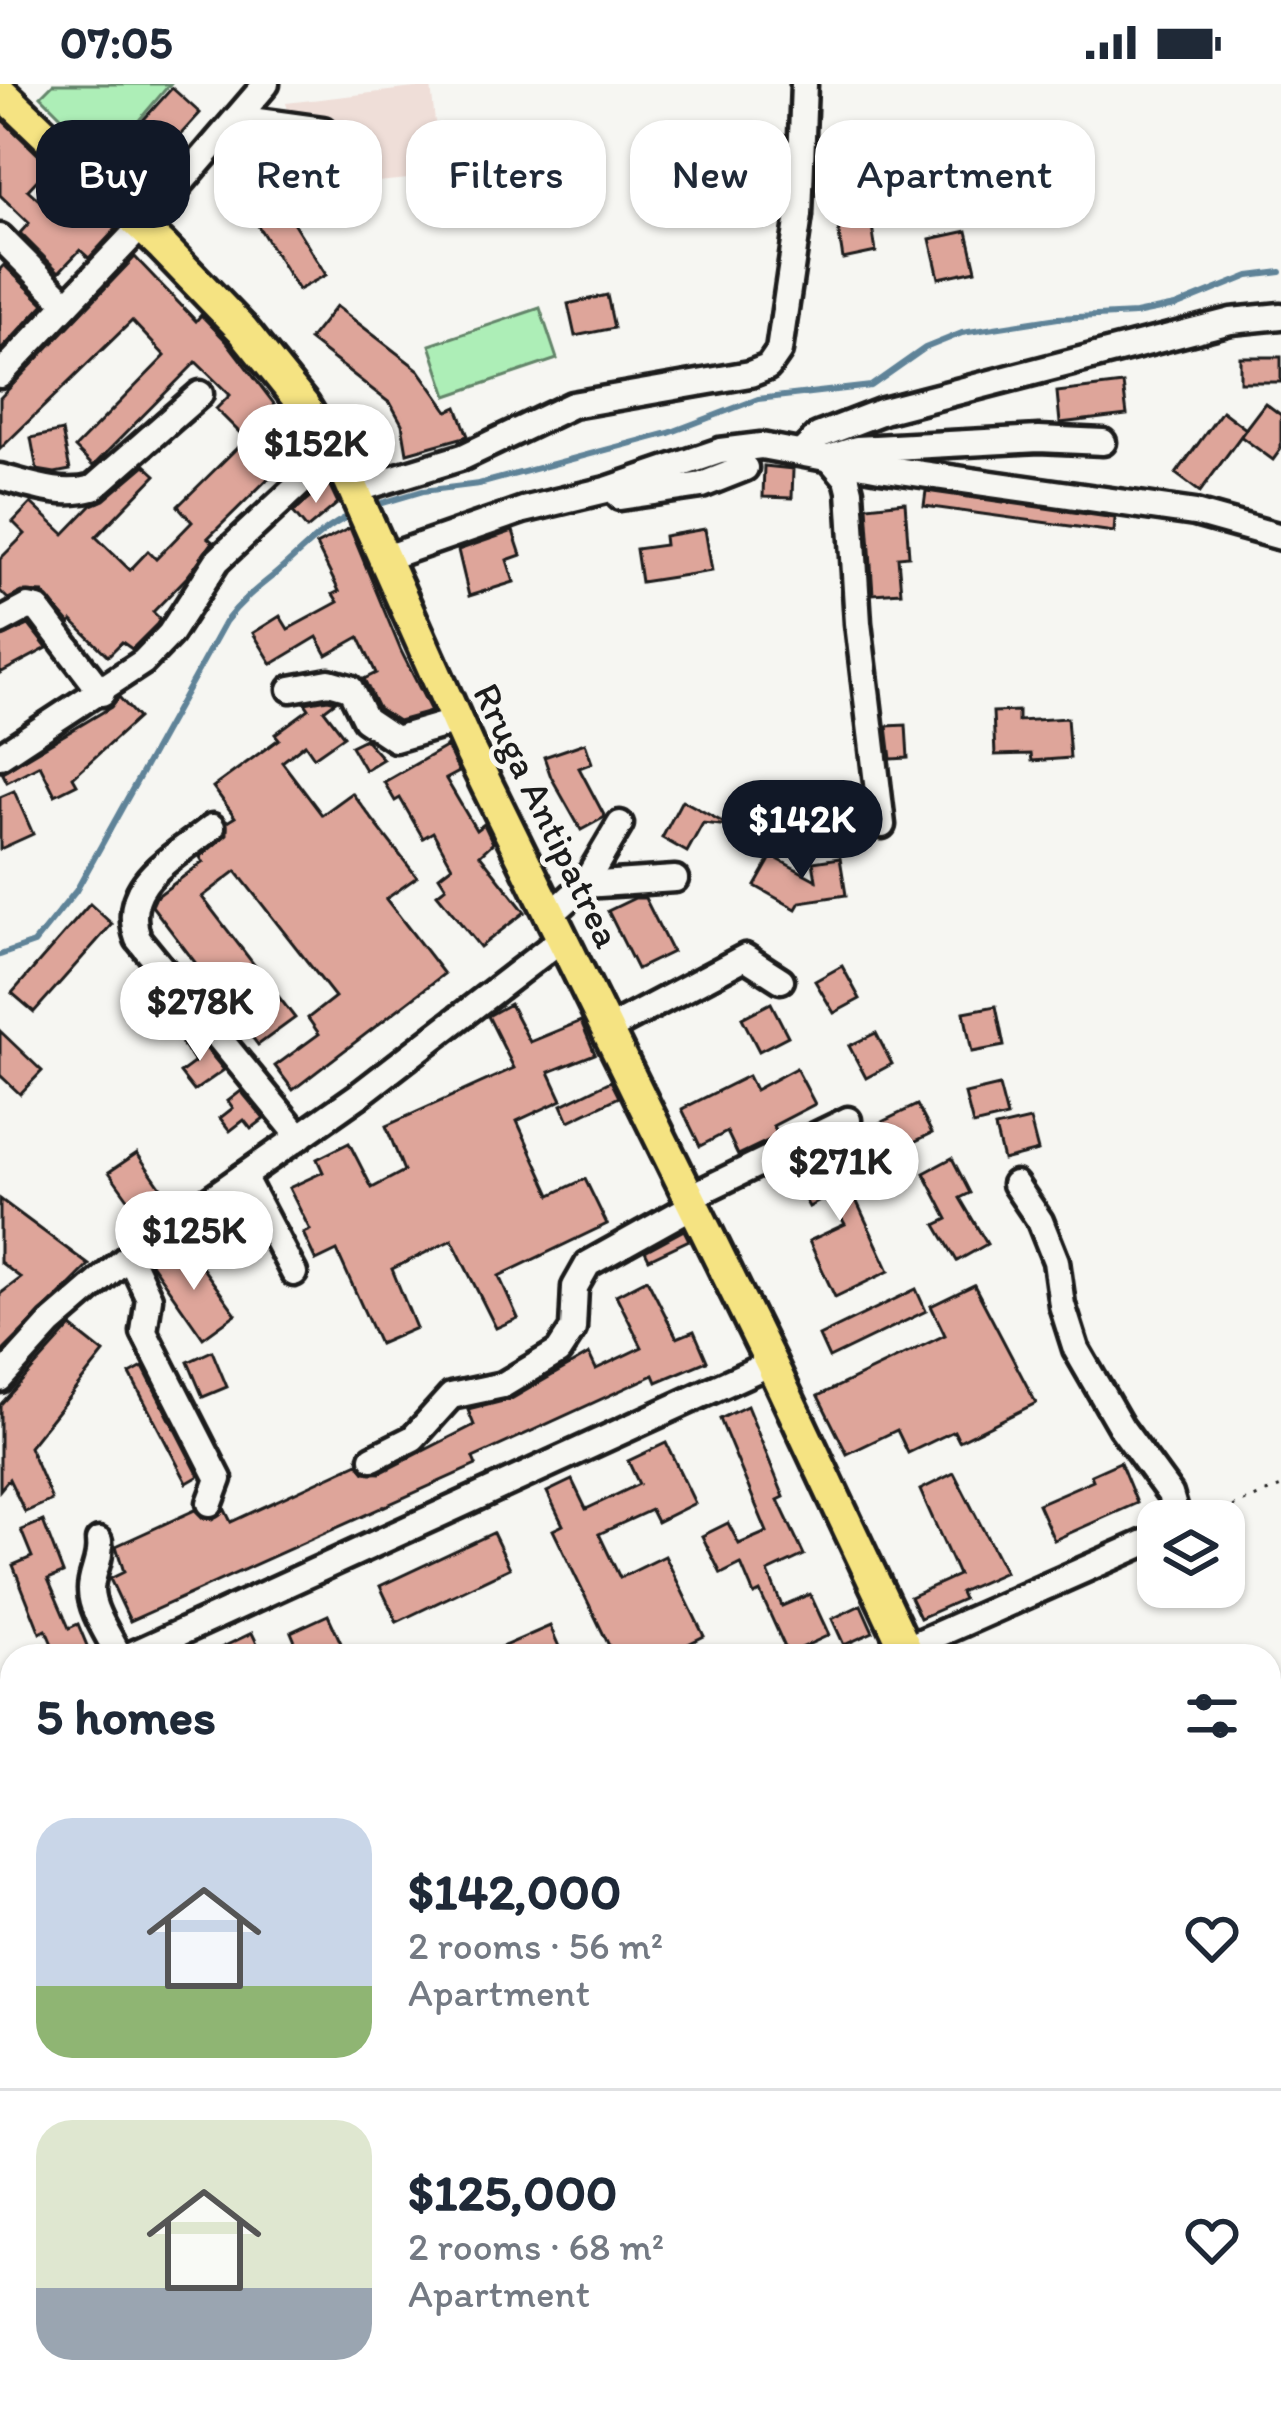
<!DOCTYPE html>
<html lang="en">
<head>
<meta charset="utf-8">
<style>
  body { margin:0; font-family:Itim,sans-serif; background:#f6f6f7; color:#1f2937; height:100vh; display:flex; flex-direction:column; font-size:45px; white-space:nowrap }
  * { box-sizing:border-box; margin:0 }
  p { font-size:39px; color:#747a83 }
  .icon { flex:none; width:66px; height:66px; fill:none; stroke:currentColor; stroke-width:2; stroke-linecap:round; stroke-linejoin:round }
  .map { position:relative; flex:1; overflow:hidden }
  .drawer { position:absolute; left:0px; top:1560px; width:1281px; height:771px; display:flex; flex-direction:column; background:#fff; border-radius:36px 36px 0 0; box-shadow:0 3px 9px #0004 }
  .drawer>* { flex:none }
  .top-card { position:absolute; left:36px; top:36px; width:1209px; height:108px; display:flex; gap:24px }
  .fabs { position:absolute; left:1137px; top:1416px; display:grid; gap:24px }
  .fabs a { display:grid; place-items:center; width:108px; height:108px; border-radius:24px; background:#fff; box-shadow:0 3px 9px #0004; font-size:60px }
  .price { position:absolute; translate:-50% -102px; padding:0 27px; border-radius:42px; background:#fff; color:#222; font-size:39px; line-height:78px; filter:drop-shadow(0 3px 6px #0008) }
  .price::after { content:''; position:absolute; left:50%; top:72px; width:36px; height:27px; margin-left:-18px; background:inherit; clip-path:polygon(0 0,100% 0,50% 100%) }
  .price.current { background:#111827; color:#fff }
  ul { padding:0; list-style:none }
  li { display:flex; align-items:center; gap:36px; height:300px; padding:0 36px }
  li+li { border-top:3px solid #e0e1e3 }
  li span { display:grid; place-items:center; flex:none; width:336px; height:240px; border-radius:36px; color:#555 }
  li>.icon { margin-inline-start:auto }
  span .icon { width:144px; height:144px; fill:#fffc; stroke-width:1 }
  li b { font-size:51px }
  h2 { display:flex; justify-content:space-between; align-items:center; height:144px; padding:0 36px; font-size:51px }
  .chip { padding:0 42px; border-radius:36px; background:#fff; box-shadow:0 3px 9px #0004; font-size:42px; line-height:108px }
  .chip.current { background:#111827; color:#fff }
  .status { display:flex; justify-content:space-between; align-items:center; height:84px; padding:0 60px; background:#fff; direction:ltr }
  .status svg { height:33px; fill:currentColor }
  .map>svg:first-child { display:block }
  .built { fill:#efded8 }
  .green { fill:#adeeb7; stroke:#64856a; stroke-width:3 }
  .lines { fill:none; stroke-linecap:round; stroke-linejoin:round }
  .stream { stroke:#5f8398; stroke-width:6 }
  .building { fill:#dea59a; stroke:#1c1c1c; stroke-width:3 }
  .minor-casing { stroke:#1c1c1c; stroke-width:33 }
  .major-casing { stroke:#1c1c1c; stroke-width:39 }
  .path { stroke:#1c1c1c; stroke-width:3; stroke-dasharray:3 9; stroke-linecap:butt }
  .minor { stroke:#f6f6f2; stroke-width:24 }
  .major { stroke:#f5e382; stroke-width:30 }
  .labels { text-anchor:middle; stroke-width:10; stroke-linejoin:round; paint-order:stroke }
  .street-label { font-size:39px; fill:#1c1c1c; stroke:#f6f6f2 }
</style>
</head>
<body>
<div class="status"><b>07:05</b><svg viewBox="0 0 49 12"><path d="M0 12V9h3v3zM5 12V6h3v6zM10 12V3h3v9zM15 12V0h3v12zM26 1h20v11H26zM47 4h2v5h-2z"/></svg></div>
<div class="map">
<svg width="1281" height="2329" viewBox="0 0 1281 2329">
  <rect width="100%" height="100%" fill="#f6f6f2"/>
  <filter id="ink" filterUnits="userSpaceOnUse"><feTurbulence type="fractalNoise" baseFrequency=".00833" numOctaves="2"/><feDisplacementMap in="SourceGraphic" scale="24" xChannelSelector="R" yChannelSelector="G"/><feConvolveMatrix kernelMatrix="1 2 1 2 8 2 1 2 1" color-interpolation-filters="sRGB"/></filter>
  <g filter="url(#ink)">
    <!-- built -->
    <polygon class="built" points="431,2 441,92 312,104 286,19"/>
    <!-- green -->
    <g class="green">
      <polygon points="53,0 170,0 105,76 41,12"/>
      <polygon points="540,224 557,275 447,312 430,261"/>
    </g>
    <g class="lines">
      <!-- stream -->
      <g class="stream">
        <polyline points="369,423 423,407 479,400 669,349 758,315 871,302 925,264 962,249 1058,234 1135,230 1175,222 1249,192 1281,188"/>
        <path d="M0,871L34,859L76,807L225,538C240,518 255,506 274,491C301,469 319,446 351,431"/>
      </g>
    </g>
    <!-- building -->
    <g class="building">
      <polygon points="172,4 200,29 155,79 127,54"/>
      <polygon points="0,34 50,82 28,106 53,129 75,106 116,145 89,174 80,166 59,188 20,149 29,139 0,111"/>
      <polygon points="363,60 367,89 332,93 328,64"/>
      <polygon points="860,63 876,168 843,175 826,68"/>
      <polygon points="263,77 283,99 273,106 326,191 298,206 250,129 259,119 242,94"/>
      <polygon points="967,147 976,186 939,194 930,155"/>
      <polygon points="135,173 196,237 201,231 227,258 304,359 208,454 213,458 188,492 153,528 160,535 157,540 132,565 122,558 108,572 72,537 70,540 43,509 22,508 8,515 0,507 0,475 25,450 13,438 31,419 64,450 92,421 104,416 145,381 156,391 96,453 130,486 148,467 156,475 192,438 178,422 246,355 216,325 230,311 196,278 93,382 75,364 165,272 132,237 0,365 0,314"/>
      <polygon points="4,181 44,220 0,267 0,185"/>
      <polygon points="607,211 614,244 575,252 568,220"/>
      <polygon points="336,222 419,286 448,327 457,323 468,352 407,369 402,340 391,320 309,256"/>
      <rect x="1240" y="273" width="41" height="25"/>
      <polygon points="1123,300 1127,331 1060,339 1057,308"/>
      <polygon points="1265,319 1281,331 1281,365 1273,376 1240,352"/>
      <polygon points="1222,327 1246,345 1200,408 1176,390"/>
      <polygon points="62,347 70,386 55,389 37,386 31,354"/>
      <polygon points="764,382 793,385 792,414 763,413"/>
      <polygon points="328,398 338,419 307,445 293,428"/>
      <polygon points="926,407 1115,434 1114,448 924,422"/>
      <polygon points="905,418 909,472 898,473 901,508 873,510 867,422"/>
      <polygon points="350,444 401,567 431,627 427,629 398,637 378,624 364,595 376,589 359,553 327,571 317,553 272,580 253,549 280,532 288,545 338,518 333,510 339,507 316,461"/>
      <polygon points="705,445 712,487 641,498 636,465 665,461 664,452"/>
      <polygon points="513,447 521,471 507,476 514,498 469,512 458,466"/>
      <polygon points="29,541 47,564 0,589 0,554"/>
      <polygon points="119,613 138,634 73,693 77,700 55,711 40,681 7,698 2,688 111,623"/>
      <polygon points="328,615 336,617 324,626 344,652 314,673 305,660 282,678 322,731 352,709 403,775 417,793 386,815 444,890 293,1006 275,982 319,950 308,934 335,913 236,787 202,813 295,934 258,961 152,822 156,813 203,778 200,773 227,750 227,738 235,733 213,703 279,655 275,650 309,625 305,619"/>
      <polygon points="1018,627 1018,637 1067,634 1070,674 1032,677 1031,670 995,671 993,628"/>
      <polygon points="906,641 908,674 891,675 887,642"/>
      <polygon points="365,655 383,675 365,686 351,662"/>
      <polygon points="585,659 592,679 579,684 605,733 581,746 551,693 544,673"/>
      <polygon points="447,662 459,688 446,695 476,746 484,740 493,759 480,771 525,828 480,863 437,810 446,803 439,792 452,782 433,748 423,754 400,714 395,717 384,698"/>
      <polygon points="14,707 33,750 0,765 0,713"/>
      <polygon points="776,709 811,713 806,751 772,747"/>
      <polygon points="860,712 863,756 837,754 834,713"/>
      <polygon points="682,716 730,742 729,742 703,739 687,768 662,754"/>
      <polygon points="772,772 816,796 813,778 840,774 846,811 800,818 796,825 755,802"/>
      <polygon points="635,814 645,814 672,868 637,885 608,827"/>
      <polygon points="90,820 112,840 34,928 12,909"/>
      <polygon points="842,882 860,915 834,929 815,897"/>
      <polygon points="771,919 788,952 759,967 742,934"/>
      <polygon points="510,920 530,958 581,937 583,942 595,970 549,988 562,1016 517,1037 551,1111 585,1095 607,1140 499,1192 518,1234 496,1244 452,1156 392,1185 416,1244 379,1260 337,1167 316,1177 303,1149 310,1146 289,1104 323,1088 317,1075 349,1059 372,1104 404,1087 386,1042 514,984 488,932"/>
      <polygon points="996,922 1004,962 972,968 964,928"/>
      <polygon points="0,947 42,987 20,1010 0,991"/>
      <polygon points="876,949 892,980 866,994 849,962"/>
      <polygon points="195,951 224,986 194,1007 180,989 195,978 182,960"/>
      <polygon points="796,984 815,1020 773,1042 778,1052 738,1071 727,1048 700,1062 682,1025 748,992 755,1006"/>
      <polygon points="611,997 619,1013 569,1037 562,1021"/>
      <polygon points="999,1002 1007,1033 973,1041 965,1010"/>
      <polygon points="241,1007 264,1035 251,1045 244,1036 230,1047 220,1034 233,1024 228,1017"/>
      <polygon points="917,1021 932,1049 887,1071 892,1079 876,1088 855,1051"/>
      <polygon points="1030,1036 1038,1067 1003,1076 995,1044"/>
      <polygon points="829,1064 849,1100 862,1092 871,1108 856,1116 889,1187 835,1213 809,1157 845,1140 829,1112 809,1123 788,1085"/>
      <polygon points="137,1069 164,1108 137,1127 109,1088"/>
      <polygon points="952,1074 970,1109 960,1114 987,1160 957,1177 936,1141 948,1135 924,1089"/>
      <polygon points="0,1115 89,1181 0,1270 0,1210 21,1194 0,1178"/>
      <polygon points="684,1146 689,1156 649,1175 645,1167"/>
      <polygon points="171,1163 191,1191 202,1183 236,1230 203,1254 150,1178"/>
      <polygon points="647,1195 677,1254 694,1247 707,1277 657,1298 654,1291 473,1374 476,1381 130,1537 110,1495 124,1488 116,1462 195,1426 203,1434 212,1435 225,1426 231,1438 358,1379 365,1388 380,1389 474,1341 468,1326 511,1315 589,1270 596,1285 642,1263 616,1211"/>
      <polygon points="974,1201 1036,1319 959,1357 954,1347 908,1369 897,1346 847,1370 818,1312 945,1251 931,1222"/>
      <polygon points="916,1205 926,1227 829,1274 819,1252"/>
      <polygon points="71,1243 104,1269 29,1363 52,1416 25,1428 9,1395 0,1406 0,1321"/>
      <polygon points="212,1267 227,1303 203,1313 188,1278"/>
      <polygon points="143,1283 199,1392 187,1399 130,1290"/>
      <polygon points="747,1322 784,1413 778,1416 804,1471 768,1488 782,1522 810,1510 829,1551 788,1570 760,1508 754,1511 741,1480 721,1490 702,1452 728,1439 739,1460 767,1448 720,1335"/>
      <polygon points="666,1359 695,1419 657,1438 651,1426 599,1450 620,1494 665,1472 704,1552 664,1572 614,1572 553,1446 563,1441 547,1408 572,1396 586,1425 639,1400 628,1377"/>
      <polygon points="1120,1378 1137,1419 1054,1456 1038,1420 1093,1396 1091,1391"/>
      <polygon points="954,1389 1005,1488 960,1508 963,1515 920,1534 910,1513 958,1491 920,1406"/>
      <polygon points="43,1437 63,1489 48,1495 69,1544 78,1540 90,1569 82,1572 57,1572 46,1546 40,1549 13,1481 32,1473 21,1446"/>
      <polygon points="493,1449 510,1484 397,1538 380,1502"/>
      <polygon points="861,1521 873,1548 844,1561 832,1535"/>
      <polygon points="328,1531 347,1572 301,1572 291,1548"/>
      <polygon points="550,1542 563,1572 481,1572"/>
      <polygon points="252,1549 263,1572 204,1572"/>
    </g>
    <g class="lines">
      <defs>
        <g id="minor">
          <polyline points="237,34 323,46"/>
          <polyline points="0,153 67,220"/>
          <polyline points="0,291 168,114 266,0"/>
          <polyline points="802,368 818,352 883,327 1231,237 1281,232"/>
          <path d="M0,393C31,401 62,413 93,404L200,310"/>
          <polyline points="355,406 463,373 572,321 750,290 768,283 779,267 799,131 804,0"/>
          <polyline points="620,413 702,401 745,384"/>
          <polyline points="385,474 523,426 606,406 720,367 761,362 880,384 1195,429 1281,453"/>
          <polyline points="0,538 28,523 38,525 102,609"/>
          <polyline points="291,605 329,598 350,604 365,635 395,655 457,637"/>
          <polyline points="0,672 143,578 170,550 217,477 334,368"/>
          <polyline points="882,741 858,539 850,407 847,395 829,374 857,365 1039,355 1103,358"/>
          <path d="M212,743C174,774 118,799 138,855L300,1053"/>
          <polyline points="584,801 675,795"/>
          <polyline points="552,830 584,801 620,740"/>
          <polyline points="609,945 745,873 781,896"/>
          <polyline points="243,1092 294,1189"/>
          <polyline points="1015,1100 1040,1137 1056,1177 1062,1221 1076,1265 1121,1343 1170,1410 1178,1437"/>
          <polyline points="690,1113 848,1036"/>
          <polyline points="129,1172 149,1214 144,1248 219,1395 210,1419"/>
          <polyline points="0,1295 50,1240 129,1172 359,1011 564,853"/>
          <polyline points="373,1374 413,1354 451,1312 503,1301 558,1268 573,1245 575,1203 588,1180 694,1121"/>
          <path d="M99,1457C102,1476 91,1489 91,1506C91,1527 110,1553 119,1572"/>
          <polyline points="905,1565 1158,1453"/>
          <polyline points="129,1572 771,1279"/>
          <polyline points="0,1624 12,1620"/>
          <polyline points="1269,1700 1281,1694"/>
          <polyline points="1269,1921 1281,1915"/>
          <polyline points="1281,2056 1281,2059"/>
          <polyline points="0,2128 12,2122"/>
          <polyline points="0,2306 12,2317"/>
          <polyline points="802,2319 807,2329"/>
          <polyline points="1123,2319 1128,2329"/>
          <polyline points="1222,2329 1249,2319"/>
        </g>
        <g id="major">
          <polyline points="0,7 163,163 242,245 304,322 349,395 470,667 771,1279 909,1572"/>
          <polyline points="1269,2284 1281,2310"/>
        </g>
      </defs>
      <!-- minor casing -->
      <use href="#minor" class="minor-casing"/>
      <!-- major casing -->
      <use href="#major" class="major-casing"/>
      <!-- path -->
      <polyline class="path" points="1199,1436 1281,1403"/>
      <!-- minor -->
      <use href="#minor" class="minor"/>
      <!-- major -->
      <use href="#major" class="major"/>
    </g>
  </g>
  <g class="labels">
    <!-- street labels -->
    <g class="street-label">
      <text transform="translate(548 731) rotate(64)" y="14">Rruga Antipatrea</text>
    </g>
  </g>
</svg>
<div class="fabs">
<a><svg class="icon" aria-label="layers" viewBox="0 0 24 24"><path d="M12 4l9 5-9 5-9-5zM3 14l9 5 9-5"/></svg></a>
</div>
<b class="price" style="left:316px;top:422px">$152K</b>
<b class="price current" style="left:802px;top:798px">$142K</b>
<b class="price" style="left:200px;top:980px">$278K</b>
<b class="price" style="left:840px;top:1140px">$271K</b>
<b class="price" style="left:194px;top:1209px">$125K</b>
<div class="top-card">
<a class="chip current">Buy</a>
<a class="chip">Rent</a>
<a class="chip">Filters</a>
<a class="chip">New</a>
<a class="chip">Apartment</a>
</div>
<section class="drawer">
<h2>5 homes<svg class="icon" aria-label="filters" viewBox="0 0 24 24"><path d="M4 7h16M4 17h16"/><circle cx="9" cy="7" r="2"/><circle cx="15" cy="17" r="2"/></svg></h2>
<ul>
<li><span style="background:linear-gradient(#c9d6e8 70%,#8fb573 0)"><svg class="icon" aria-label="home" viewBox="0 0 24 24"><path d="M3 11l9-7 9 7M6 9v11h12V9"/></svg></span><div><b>$142,000</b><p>2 rooms · 56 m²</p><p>Apartment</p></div><svg class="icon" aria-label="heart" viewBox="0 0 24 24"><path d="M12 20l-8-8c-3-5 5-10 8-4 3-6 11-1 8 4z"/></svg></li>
<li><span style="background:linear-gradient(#dfe7d0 70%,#9aa5b1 0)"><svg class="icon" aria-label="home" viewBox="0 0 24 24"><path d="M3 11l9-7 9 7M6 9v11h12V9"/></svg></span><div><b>$125,000</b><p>2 rooms · 68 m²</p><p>Apartment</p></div><svg class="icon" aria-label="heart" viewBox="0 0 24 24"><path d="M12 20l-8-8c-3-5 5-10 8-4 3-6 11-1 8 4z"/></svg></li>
</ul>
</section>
</div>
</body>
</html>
